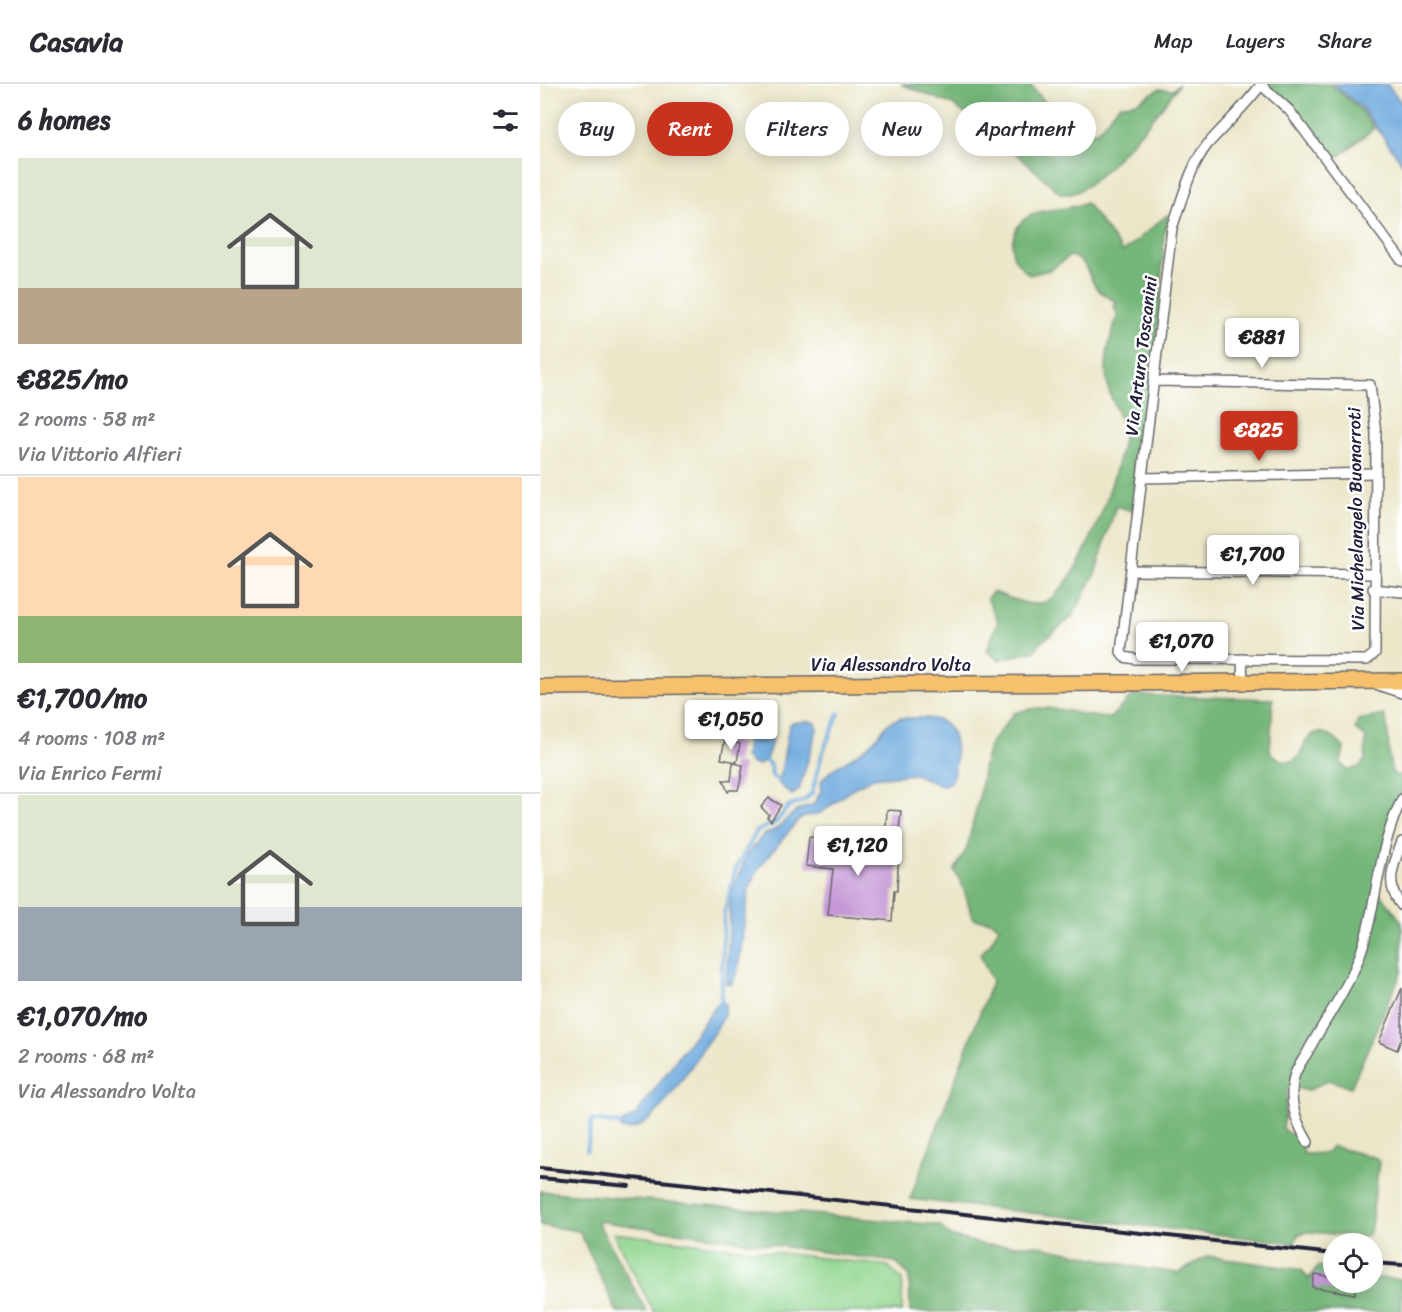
<!DOCTYPE html>
<html lang="en">
<head>
<meta charset="utf-8">
<style>
  body { margin:0; font-family:Sriracha,sans-serif; background:#f2f2f3; color:#2b2b33; height:100vh; display:flex; flex-direction:column; font-size:22px; white-space:nowrap }
  * { box-sizing:border-box; margin:0 }
  p { font-size:20px; color:#7c7c81 }
  .icon { flex:none; width:33px; height:33px; fill:none; stroke:currentColor; stroke-width:2; stroke-linecap:round; stroke-linejoin:round }
  .map { position:relative; flex:1; overflow:hidden }
  .panel { display:flex; flex-direction:column; background:#fff; width:540px }
  .panel>* { flex:none }
  .top-card { position:absolute; left:18px; top:18px; width:570px; height:54px; display:flex; gap:12px }
  .controls { position:absolute; left:783px; top:1149px; display:grid; gap:12px }
  .controls a { display:grid; place-items:center; width:60px; height:60px; border-radius:50%; background:#fff; box-shadow:0 3px 15px #0003; font-size:30px }
  .price { position:absolute; translate:-50% -51px; padding:0 14px; border-radius:6px; background:#fff; color:#222; font-size:20px; line-height:39px; filter:drop-shadow(0 2px 3px #0008) }
  .price::after { content:''; position:absolute; left:50%; top:36px; width:18px; height:14px; margin-left:-9px; background:inherit; clip-path:polygon(0 0,100% 0,50% 100%) }
  .price.active { background:#c8321e; color:#fff }
  ul { padding:0; list-style:none }
  li { display:grid; align-content:center; gap:12px; height:318px; padding:0 18px }
  li+li { border-top:2px solid #e1e1e2 }
  li span { display:grid; place-items:center; height:186px; border-radius:0px; color:#555 }
  li>.icon { margin-inline-start:auto }
  span .icon { width:108px; height:108px; fill:#fffc; stroke-width:1 }
  li b { font-size:26px }
  h2 { display:flex; justify-content:space-between; align-items:center; height:72px; padding:0 18px; font-size:26px }
  .chip { padding:0 21px; border-radius:27px; background:#fff; box-shadow:0 3px 15px #0003; font-size:21px; line-height:54px }
  .chip.active { background:#c8321e; color:#fff }
  header { display:flex; align-items:center; gap:36px; box-sizing:border-box; height:84px; padding:0 30px; background:#fff; border-bottom:2px solid #e1e1e2 }
  header strong { font-size:28px }
  nav { display:flex; gap:33px; margin-inline-start:auto; font-size:21px }
  main { display:flex; flex:1; min-height:0 }
  .map>svg:first-child { display:block }
  .green { fill:#90d58e; stroke:#597c64; stroke-width:1.5 }
  .forest { fill:#74b679; stroke:#4b6c5a; stroke-width:1.5 }
  .water { fill:#6ca9dd; stroke:#47668c; stroke-width:1.5 }
  .lines { fill:none; stroke-linecap:round; stroke-linejoin:round }
  .stream { stroke:#6ca9dd; stroke-width:4 }
  .building { fill:#c597d6 }
  .street-casing { stroke:#68676c; stroke-width:12 }
  .primary-casing { stroke:#68676c; stroke-width:18 }
  .street { stroke:#fff; stroke-width:9 }
  .primary { stroke:#f7c06c; stroke-width:15 }
  .rail { stroke:#22223b; stroke-width:4 }
  .labels { text-anchor:middle; stroke-width:5; stroke-linejoin:round; paint-order:stroke }
  .street-label { font-size:18px; fill:#22223b; stroke:#fff }
</style>
</head>
<body>
<header>
<strong>Casavia</strong>
<nav><a>Map</a><a>Layers</a><a>Share</a></nav>
</header>
<main>
<section class="panel">
<h2>6 homes<svg class="icon" aria-label="filters" viewBox="0 0 24 24"><path d="M4 7h16M4 17h16"/><circle cx="9" cy="7" r="2"/><circle cx="15" cy="17" r="2"/></svg></h2>
<ul>
<li><span style="background:linear-gradient(#dfe7d0 70%,#b9a48a 0)"><svg class="icon" aria-label="home" viewBox="0 0 24 24"><path d="M3 11l9-7 9 7M6 9v11h12V9"/></svg></span><div><b>€825/mo</b><p>2 rooms · 58 m²</p><p>Via Vittorio Alfieri</p></div></li>
<li><span style="background:linear-gradient(#ffd9b3 75%,#8fb573 0)"><svg class="icon" aria-label="home" viewBox="0 0 24 24"><path d="M3 11l9-7 9 7M6 9v11h12V9"/></svg></span><div><b>€1,700/mo</b><p>4 rooms · 108 m²</p><p>Via Enrico Fermi</p></div></li>
<li><span style="background:linear-gradient(#dfe7d0 60%,#9aa5b1 0)"><svg class="icon" aria-label="home" viewBox="0 0 24 24"><path d="M3 11l9-7 9 7M6 9v11h12V9"/></svg></span><div><b>€1,070/mo</b><p>2 rooms · 68 m²</p><p>Via Alessandro Volta</p></div></li>
</ul>
</section>
<div class="map">
<svg width="862" height="1228" viewBox="0 0 862 1228">
  <rect width="100%" height="100%" fill="#fff"/>
  <filter id="ink" filterUnits="userSpaceOnUse"><feTurbulence type="fractalNoise" baseFrequency=".0167" numOctaves="2"/><feDisplacementMap in="SourceGraphic" scale="12" xChannelSelector="R" yChannelSelector="G"/><feConvolveMatrix kernelMatrix="1 2 1 2 8 2 1 2 1" color-interpolation-filters="sRGB"/></filter>
  <filter id="wash" filterUnits="userSpaceOnUse"><feTurbulence type="fractalNoise" baseFrequency=".008" numOctaves="4" result="noise"/><feDisplacementMap in="SourceGraphic" scale="24" xChannelSelector="R" yChannelSelector="G"/><feGaussianBlur stdDeviation="1.35" result="paint"/><feColorMatrix in="noise" values="0 0 0 0 0 0 0 0 0 0 0 0 0 0 0 0 0 1.4 0 .05"/><feComposite in="paint" operator="in"/></filter>
  <g filter="url(#wash)">
    <rect width="100%" height="100%" fill="#ebe6c8"/>
    <!-- green -->
    <polygon class="green" points="73,1149 348,1182 362,1196 362,1228 114,1228"/>
    <!-- forest -->
    <g class="forest">
      <path d="M361,0H489L533,49L558,47L579,21L597,18L619,5L632,6L639,0C623,24 559,101 534,109C530,111 524,110 520,109L462,57L413,21Z"/>
      <polygon points="723,0 790,0 821,26 834,44 796,75 777,49"/>
      <path d="M546,119L583,168L627,131L629,133L624,150L620,222L596,428L576,422L555,490L533,532L498,561L496,567L458,576L447,567L458,537L447,514L453,508C466,512 488,523 502,519C538,509 582,384 583,349C583,337 574,322 570,310C561,281 569,257 578,230L574,224L576,218C570,214 560,209 556,203C546,190 549,177 530,172L510,186L489,191C477,179 469,173 473,155C481,118 519,130 546,119Z"/>
      <path d="M593,611L733,615L730,668C738,675 750,683 759,672C763,668 763,659 767,655C780,641 795,654 804,664L801,679L807,686L819,683L825,676L826,653L815,646L818,636L844,631C852,648 845,670 853,690L862,692V707L850,734L837,805L862,838V887L811,1003L788,996L768,1007L748,1002L743,1045L749,1050H760L764,1070L785,1069L792,1062L836,1074L839,1078L830,1149L825,1153L769,1148L759,1150L754,1159L370,1115L452,897L440,870L450,860L459,843L452,837L434,835C426,819 425,800 414,787L427,764L440,709L443,684L450,660L474,629C515,616 530,632 570,634Z"/>
      <polygon points="0,1107 399,1141 410,1152 446,1161 496,1161 601,1184 639,1189 667,1172 762,1186 768,1195 779,1182 793,1185 794,1198 832,1198 833,1194 862,1195 862,1228 370,1228 369,1191 355,1178 57,1137 107,1228 77,1228 39,1147 0,1141"/>
    </g>
    <!-- water -->
    <g class="water">
      <polygon points="793,0 847,0 862,19 862,79 822,24"/>
      <path d="M360,634C371,634 383,633 394,635C421,641 418,678 411,698L401,702L375,690L333,694L315,703L281,729L260,734L219,784L209,805L198,886L191,901L186,900L191,811L206,773L223,751L236,745L256,727L274,720L281,707L280,699C290,682 315,674 329,661C342,651 343,638 360,634Z"/>
      <path d="M217,637L229,638C235,650 231,674 219,681L212,680L205,673L210,642Z"/>
      <polygon points="269,637 276,639 277,646 259,706 252,711 239,700 249,642 251,639"/>
      <path d="M185,919C188,938 165,956 158,973C142,993 110,1053 81,1045L80,1040L95,1032L177,920Z"/>
    </g>
    <g class="lines">
      <!-- stream -->
      <g class="stream">
        <polyline points="225,676 231,682 232,692 239,696"/>
        <polyline points="181,919 184,830 196,784 217,747 235,739 248,723 265,716 272,709 282,670 299,629"/>
        <polyline points="47,1066 52,1036 80,1040"/>
      </g>
    </g>
    <g id="blocks">
      <!-- building -->
      <g class="building">
        <polygon points="185,656 200,660 197,678 181,675"/>
        <polygon points="193,679 203,681 201,695 198,706 190,706 188,708 183,696 191,697"/>
        <polygon points="229,714 241,721 231,737 227,733 229,731 221,723"/>
        <polygon points="347,726 361,727 359,745 346,743"/>
        <polygon points="269,753 359,762 357,807 354,807 352,837 288,831 293,785 266,782"/>
        <polygon points="862,904 862,953 857,966 839,958"/>
        <polygon points="774,1190 794,1193 794,1198 815,1198 815,1210 772,1203"/>
      </g>
    </g>
  </g>
  <g filter="url(#ink)">
    <use href="#blocks" fill-opacity="0" stroke="#68676c" stroke-width="1.5"/>
    <g class="lines">
      <defs>
        <g id="street">
          <polyline points="720,0 749,26 862,177"/>
          <path d="M614,297L830,301L836,349L835,569L827,576L595,575L584,573L581,568L632,144C642,117 649,84 667,61C685,41 704,23 721,1"/>
          <polyline points="603,394 835,389"/>
          <polyline points="592,487 833,490"/>
          <polyline points="833,505 862,508"/>
          <polyline points="702,575 703,598"/>
          <polyline points="838,601 862,609"/>
          <path d="M862,758C853,781 844,801 862,822"/>
          <path d="M768,1058C756,1038 748,1017 754,993C756,985 762,977 767,969C781,943 799,917 812,890C838,837 834,771 862,715"/>
        </g>
        <polyline id="primary" points="0,603 862,597"/>
      </defs>
      <!-- street casing -->
      <use href="#street" class="street-casing"/>
      <!-- primary casing -->
      <use href="#primary" class="primary-casing"/>
      <!-- street -->
      <use href="#street" class="street"/>
      <!-- primary -->
      <use href="#primary" class="primary"/>
      <!-- rail -->
      <g class="rail">
        <polyline points="0,1084 794,1170"/>
        <polyline points="0,1094 89,1102"/>
        <polyline points="832,1179 862,1181"/>
      </g>
    </g>
  </g>
  <g class="labels">
    <!-- street labels -->
    <g class="street-label">
      <text transform="translate(601 272) rotate(-83)" y="6">Via Arturo Toscanini</text>
      <text transform="translate(816 435) rotate(-91)" y="6">Via Michelangelo Buonarroti</text>
      <text x="351" y="587">Via Alessandro Volta</text>
    </g>
  </g>
</svg>
<div class="controls">
<a><svg class="icon" aria-label="locate" viewBox="0 0 24 24"><circle cx="12" cy="12" r="6"/><path d="M12 2v4M12 18v4M2 12h4M18 12h4"/></svg></a>
</div>
<b class="price" style="left:722px;top:285px">€881</b>
<b class="price active" style="left:719px;top:378px">€825</b>
<b class="price" style="left:713px;top:502px">€1,700</b>
<b class="price" style="left:642px;top:589px">€1,070</b>
<b class="price" style="left:191px;top:667px">€1,050</b>
<b class="price" style="left:318px;top:793px">€1,120</b>
<div class="top-card">
<a class="chip">Buy</a>
<a class="chip active">Rent</a>
<a class="chip">Filters</a>
<a class="chip">New</a>
<a class="chip">Apartment</a>
</div>
</div>
</main>
</body>
</html>
